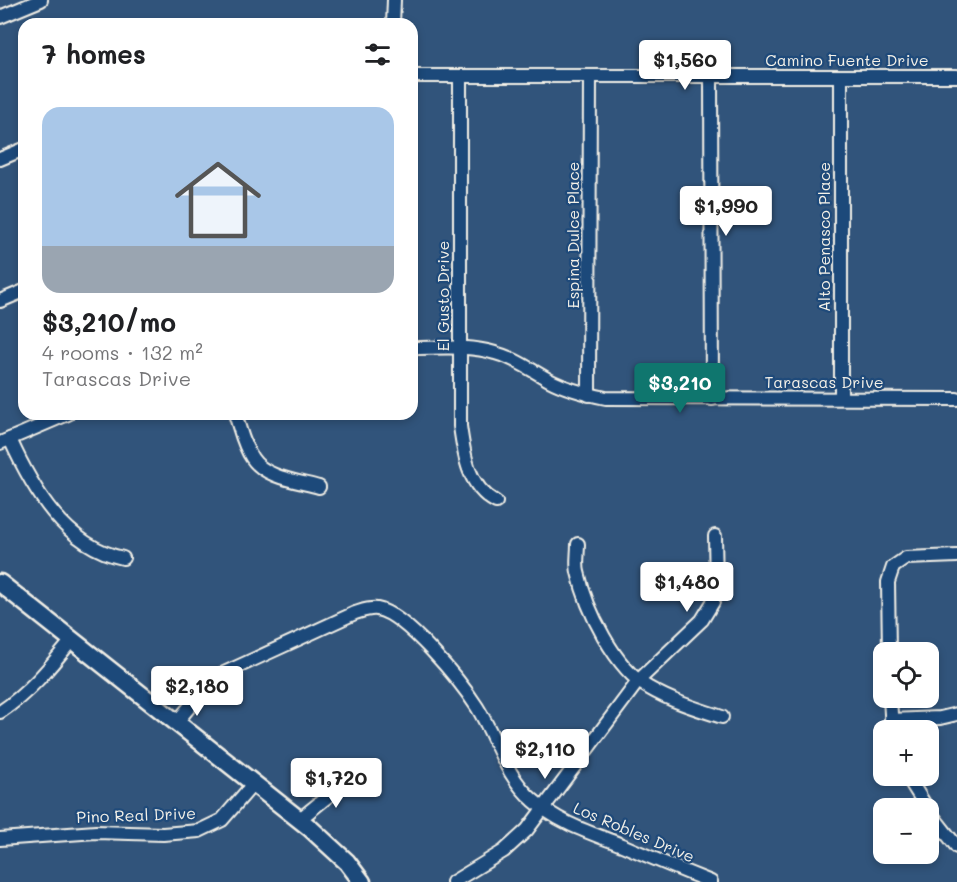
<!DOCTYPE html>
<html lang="en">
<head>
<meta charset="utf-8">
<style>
  body { margin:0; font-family:Mali,sans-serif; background:#f6f6f6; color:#202124; height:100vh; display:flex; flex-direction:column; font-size:22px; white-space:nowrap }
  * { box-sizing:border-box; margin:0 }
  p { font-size:20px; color:#757577 }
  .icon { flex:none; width:33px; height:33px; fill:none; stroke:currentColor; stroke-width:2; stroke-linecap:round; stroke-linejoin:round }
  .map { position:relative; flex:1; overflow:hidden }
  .details { position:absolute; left:18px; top:18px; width:400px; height:402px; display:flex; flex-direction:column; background:#fff; border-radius:18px; box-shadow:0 3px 9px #0003 }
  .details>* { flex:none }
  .fabs { position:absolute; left:873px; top:642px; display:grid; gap:12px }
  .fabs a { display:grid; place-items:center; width:66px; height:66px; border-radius:12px; background:#fff; box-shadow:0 3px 9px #0003; font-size:30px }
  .price { position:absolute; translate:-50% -51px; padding:0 14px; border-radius:6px; background:#fff; color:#222; font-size:20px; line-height:39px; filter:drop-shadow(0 2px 3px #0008) }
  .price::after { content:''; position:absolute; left:50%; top:36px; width:18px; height:14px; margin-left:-9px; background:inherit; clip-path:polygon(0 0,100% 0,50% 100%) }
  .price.selected { background:#0f766e; color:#fff }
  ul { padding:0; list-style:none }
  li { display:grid; align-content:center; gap:12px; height:318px; padding:0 24px }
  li+li { border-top:2px solid #e0e0e0 }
  li span { display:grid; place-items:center; height:186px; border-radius:18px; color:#555 }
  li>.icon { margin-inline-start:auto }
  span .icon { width:108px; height:108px; fill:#fffc; stroke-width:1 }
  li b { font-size:26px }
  h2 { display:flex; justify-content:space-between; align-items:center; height:72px; padding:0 24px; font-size:26px }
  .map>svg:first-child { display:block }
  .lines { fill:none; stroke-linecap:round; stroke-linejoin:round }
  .minor-casing { stroke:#f4f1e8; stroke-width:16 }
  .secondary-casing { stroke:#f4f1e8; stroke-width:21 }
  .minor { stroke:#1f4a7a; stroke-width:12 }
  .secondary { stroke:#1f4a7a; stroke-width:16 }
  .labels { text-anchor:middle; stroke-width:4.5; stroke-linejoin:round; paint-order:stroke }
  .street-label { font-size:16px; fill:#f4f1e8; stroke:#1f4a7a }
</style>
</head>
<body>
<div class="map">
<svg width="957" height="882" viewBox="0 0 957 882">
  <rect width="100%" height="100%" fill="#31547b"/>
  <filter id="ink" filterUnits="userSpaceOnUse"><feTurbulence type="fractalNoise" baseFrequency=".0167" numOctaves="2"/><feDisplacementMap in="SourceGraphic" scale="12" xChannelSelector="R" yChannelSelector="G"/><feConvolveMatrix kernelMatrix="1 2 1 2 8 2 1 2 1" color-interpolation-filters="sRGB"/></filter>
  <g filter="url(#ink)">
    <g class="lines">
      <defs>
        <g id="minor">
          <polyline points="0,17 41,0"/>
          <polyline points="393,24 394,0"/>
          <polyline points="412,76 957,76"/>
          <path d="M460,76V426C464,455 468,487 496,502"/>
          <polyline points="711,76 712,399"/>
          <polyline points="0,159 24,149"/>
          <polyline points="0,301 24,291"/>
          <path d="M412,348C440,348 469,345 495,353C515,358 531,370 549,380C566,389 586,394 606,398L957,399"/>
          <polyline points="589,395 590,76"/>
          <polyline points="841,398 841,77"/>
          <path d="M235,414C240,428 243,445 252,458C265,478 298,481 319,487"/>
          <path d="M10,439C32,488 65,546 123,558"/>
          <polyline points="0,443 68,414"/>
          <path d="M578,544C578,553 576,564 578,572C586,609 615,669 649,688C671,701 697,709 722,717"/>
          <polyline points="889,652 888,582 893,567 906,558 957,556"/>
          <polyline points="890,698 892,730"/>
          <path d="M0,712C29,693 50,667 72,640"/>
          <polyline points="891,720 940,718 957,714"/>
          <path d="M176,723L196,699L222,674L355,613C362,611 369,608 377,609C406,614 461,682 477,707C496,737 505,776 533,800C558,823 591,833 622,845C652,858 681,870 711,882"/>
          <polyline points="907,776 927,808"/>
          <polyline points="928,810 957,847"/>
          <polyline points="300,819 354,775"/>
          <polyline points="0,839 96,832 163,834 199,831 222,820 254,783"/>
          <polyline points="453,882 504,851 527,830 639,680 702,620 713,602 716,584 715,536"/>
        </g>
        <polyline id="secondary" points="0,583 310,828 347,862 362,882"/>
      </defs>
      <!-- minor casing -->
      <use href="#minor" class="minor-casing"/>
      <!-- secondary casing -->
      <use href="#secondary" class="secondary-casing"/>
      <!-- minor -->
      <use href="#minor" class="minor"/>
      <!-- secondary -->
      <use href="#secondary" class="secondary"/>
    </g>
  </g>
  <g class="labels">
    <!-- street labels -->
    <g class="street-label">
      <text x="847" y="66">Camino Fuente Drive</text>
      <text transform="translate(573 235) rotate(-90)" y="6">Espina Dulce Place</text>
      <text transform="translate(824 237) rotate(-90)" y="6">Alto Penasco Place</text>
      <text transform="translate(443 296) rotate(-90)" y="6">El Gusto Drive</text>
      <text x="824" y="388">Tarascas Drive</text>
      <text transform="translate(136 815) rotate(-2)" y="6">Pino Real Drive</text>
      <text transform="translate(634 832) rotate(23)" y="6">Los Robles Drive</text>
    </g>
  </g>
</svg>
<div class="fabs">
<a><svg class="icon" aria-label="locate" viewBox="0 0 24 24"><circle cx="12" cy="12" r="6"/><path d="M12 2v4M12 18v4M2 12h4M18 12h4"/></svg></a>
<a>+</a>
<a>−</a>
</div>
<b class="price" style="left:685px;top:91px">$1,560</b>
<b class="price" style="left:726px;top:237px">$1,990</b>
<b class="price selected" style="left:680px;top:414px">$3,210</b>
<b class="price" style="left:687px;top:613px">$1,480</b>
<b class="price" style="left:197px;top:717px">$2,180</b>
<b class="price" style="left:545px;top:780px">$2,110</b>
<b class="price" style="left:336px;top:809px">$1,720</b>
<section class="details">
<h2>7 homes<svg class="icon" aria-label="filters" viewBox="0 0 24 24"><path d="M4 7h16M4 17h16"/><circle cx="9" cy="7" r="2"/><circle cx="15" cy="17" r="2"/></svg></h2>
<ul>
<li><span style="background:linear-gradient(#a9c7e8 75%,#9aa5b1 0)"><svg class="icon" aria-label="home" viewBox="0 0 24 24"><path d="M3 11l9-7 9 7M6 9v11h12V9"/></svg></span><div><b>$3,210/mo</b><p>4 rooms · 132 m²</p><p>Tarascas Drive</p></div></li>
</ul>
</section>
</div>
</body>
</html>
